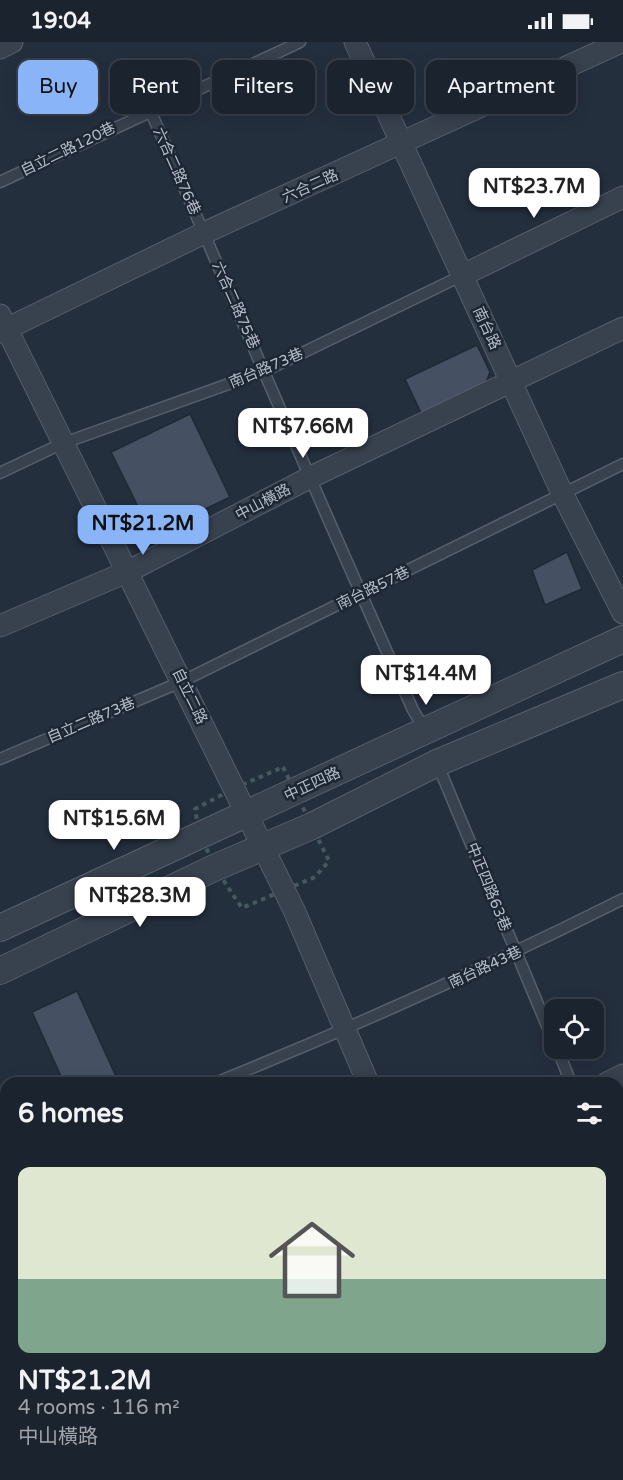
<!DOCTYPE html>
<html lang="en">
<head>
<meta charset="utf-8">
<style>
  body { margin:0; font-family:"Varela Round","Noto Sans TC",sans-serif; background:#282f3a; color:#f1f3f6; height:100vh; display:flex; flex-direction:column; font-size:22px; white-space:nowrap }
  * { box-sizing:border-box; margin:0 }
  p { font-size:20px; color:#a0a4aa }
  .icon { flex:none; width:33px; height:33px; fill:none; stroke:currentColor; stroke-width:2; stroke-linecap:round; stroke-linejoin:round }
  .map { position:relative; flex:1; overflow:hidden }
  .drawer { position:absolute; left:0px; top:1035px; width:624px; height:404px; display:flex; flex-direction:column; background:#1b232e; border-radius:18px 18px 0 0; box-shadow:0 3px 15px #0003,0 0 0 2px #39404a }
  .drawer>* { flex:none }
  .hud { position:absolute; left:18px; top:18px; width:588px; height:54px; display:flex; gap:12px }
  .buttons { position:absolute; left:544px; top:957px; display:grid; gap:12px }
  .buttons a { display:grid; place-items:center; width:60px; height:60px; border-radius:12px; background:#1b232e; box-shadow:0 3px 15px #0003,0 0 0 2px #39404a; font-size:30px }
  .price { position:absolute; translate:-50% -51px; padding:0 14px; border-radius:12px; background:#fff; color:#222; font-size:20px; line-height:39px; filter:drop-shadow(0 2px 3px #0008) }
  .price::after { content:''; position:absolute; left:50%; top:36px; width:18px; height:14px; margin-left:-9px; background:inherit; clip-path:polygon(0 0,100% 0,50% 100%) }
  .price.selected { background:#8ab4f8; color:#111 }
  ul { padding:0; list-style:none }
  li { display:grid; align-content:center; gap:12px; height:318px; padding:0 18px }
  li+li { border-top:2px solid #39404a }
  li span { display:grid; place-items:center; height:186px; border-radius:12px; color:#555 }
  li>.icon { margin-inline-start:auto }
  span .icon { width:108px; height:108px; fill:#fffc; stroke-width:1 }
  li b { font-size:26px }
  h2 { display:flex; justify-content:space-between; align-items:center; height:72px; padding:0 18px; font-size:26px }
  .chip { padding:0 21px; border-radius:12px; background:#1b232e; box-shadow:0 3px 15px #0003,0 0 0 2px #39404a; font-size:21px; line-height:54px }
  .chip.selected { background:#8ab4f8; color:#111 }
  .status { display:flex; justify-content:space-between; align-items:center; height:42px; padding:0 30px; background:#1b232e; direction:ltr }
  .status svg { height:16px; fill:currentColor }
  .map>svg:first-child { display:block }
  .building { fill:#455162; stroke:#1f2835; stroke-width:1.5 }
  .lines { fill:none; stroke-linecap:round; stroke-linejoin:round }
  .service-casing { stroke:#565f6c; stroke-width:13 }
  .minor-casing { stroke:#565f6c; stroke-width:23 }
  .tertiary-casing { stroke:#565f6c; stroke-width:28 }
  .path { stroke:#44595c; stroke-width:4; stroke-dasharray:4.5 4.5; stroke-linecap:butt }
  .service { stroke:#38414e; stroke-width:10 }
  .minor { stroke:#38414e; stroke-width:21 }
  .tertiary { stroke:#38414e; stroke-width:26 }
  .labels { text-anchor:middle; stroke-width:5; stroke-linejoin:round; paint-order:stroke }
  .street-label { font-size:15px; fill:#b4bcc9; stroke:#1d2633 }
</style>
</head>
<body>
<div class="status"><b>19:04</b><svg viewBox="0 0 49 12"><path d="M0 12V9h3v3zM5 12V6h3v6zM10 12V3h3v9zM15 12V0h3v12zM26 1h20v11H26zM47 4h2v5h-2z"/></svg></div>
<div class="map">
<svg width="623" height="1438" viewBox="0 0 623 1438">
  <rect width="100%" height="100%" fill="#242f3e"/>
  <!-- building -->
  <g class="building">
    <polygon points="477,303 490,330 484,346 423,375 405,337"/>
    <polygon points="190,372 230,455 152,493 111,410"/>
    <polygon points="567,510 582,547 545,563 532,528"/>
    <polygon points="77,949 119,1041 64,1041 32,970"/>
  </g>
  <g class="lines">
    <defs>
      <g id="service">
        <path d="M150,68C238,268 323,469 413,668L425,688"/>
        <polyline points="0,140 300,0"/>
        <polyline points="0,431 61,402 265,329 463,233"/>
        <polyline points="0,717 183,639 623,422"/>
        <polyline points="437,721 555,1003"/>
        <polyline points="557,1006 571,1041"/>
        <path d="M215,1041C354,985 489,924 623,857"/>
        <polyline points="0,1142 6,1139"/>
        <polyline points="618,1217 623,1215"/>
        <polyline points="152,1438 163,1432"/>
      </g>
      <g id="minor">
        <polyline points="355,0 562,451 623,571"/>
        <polyline points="0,6 12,0"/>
        <polyline points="463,233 623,155"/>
        <polyline points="0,273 294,868 368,1041"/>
        <polyline points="0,290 204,191 621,0"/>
        <polyline points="0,584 129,529 309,436 623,286"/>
        <polyline points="607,1041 623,1033"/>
        <polyline points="0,1327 6,1339"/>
        <polyline points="618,1421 623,1419"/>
        <polyline points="52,1432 54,1438"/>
        <polyline points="538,1432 540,1438"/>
        <polyline points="583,1438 594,1432"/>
      </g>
      <g id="tertiary">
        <polyline points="0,886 623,597"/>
        <polyline points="0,929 214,826 312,784 437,721 623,643"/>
      </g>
    </defs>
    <!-- service casing -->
    <use href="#service" class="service-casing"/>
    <!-- minor casing -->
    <use href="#minor" class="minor-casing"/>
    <!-- tertiary casing -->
    <use href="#tertiary" class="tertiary-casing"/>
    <!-- path -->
    <g class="path">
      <path d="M283,725L329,819L315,835L242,866C220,834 201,806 195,767L235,746Z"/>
      <polyline points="618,1127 623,1139"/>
    </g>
    <!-- service -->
    <use href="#service" class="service"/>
    <!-- minor -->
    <use href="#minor" class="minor"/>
    <!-- tertiary -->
    <use href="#tertiary" class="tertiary"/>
  </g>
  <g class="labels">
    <!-- street labels -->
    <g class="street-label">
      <text transform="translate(68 107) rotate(-26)" y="5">自立二路120巷</text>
      <text transform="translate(177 129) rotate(66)" y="5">六合二路76巷</text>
      <text transform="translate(310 144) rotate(-24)" y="5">六合二路</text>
      <text transform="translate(236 263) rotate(66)" y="5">六合二路75巷</text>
      <text transform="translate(487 286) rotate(65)" y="5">南台路</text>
      <text transform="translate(266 326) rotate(-23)" y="5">南台路73巷</text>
      <text transform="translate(263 460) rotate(-28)" y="5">中山橫路</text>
      <text transform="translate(373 546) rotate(-26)" y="5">南台路57巷</text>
      <text transform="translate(190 654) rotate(64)" y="5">自立二路</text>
      <text transform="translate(91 678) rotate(-23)" y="5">自立二路73巷</text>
      <text transform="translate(312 742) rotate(-25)" y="5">中正四路</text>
      <text transform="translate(489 845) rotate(68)" y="5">中正四路63巷</text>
      <text transform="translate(485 925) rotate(-25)" y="5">南台路43巷</text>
    </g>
  </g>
</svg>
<div class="buttons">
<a><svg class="icon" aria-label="locate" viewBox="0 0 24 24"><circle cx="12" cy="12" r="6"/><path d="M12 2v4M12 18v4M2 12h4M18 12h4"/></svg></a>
</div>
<b class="price" style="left:534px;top:177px">NT$23.7M</b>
<b class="price" style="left:303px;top:417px">NT$7.66M</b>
<b class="price selected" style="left:143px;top:514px">NT$21.2M</b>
<b class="price" style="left:426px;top:664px">NT$14.4M</b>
<b class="price" style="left:114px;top:809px">NT$15.6M</b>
<b class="price" style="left:140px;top:886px">NT$28.3M</b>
<div class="hud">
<a class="chip selected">Buy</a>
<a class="chip">Rent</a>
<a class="chip">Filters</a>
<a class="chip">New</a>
<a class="chip">Apartment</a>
</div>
<section class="drawer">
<h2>6 homes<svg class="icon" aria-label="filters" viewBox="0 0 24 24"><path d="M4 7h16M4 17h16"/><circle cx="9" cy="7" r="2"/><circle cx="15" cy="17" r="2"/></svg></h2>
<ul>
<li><span style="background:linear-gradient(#dfe7d0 60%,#7fa58c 0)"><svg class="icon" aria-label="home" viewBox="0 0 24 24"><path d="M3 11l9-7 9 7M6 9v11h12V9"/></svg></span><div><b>NT$21.2M</b><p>4 rooms · 116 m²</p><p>中山橫路</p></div></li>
</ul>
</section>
</div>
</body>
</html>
